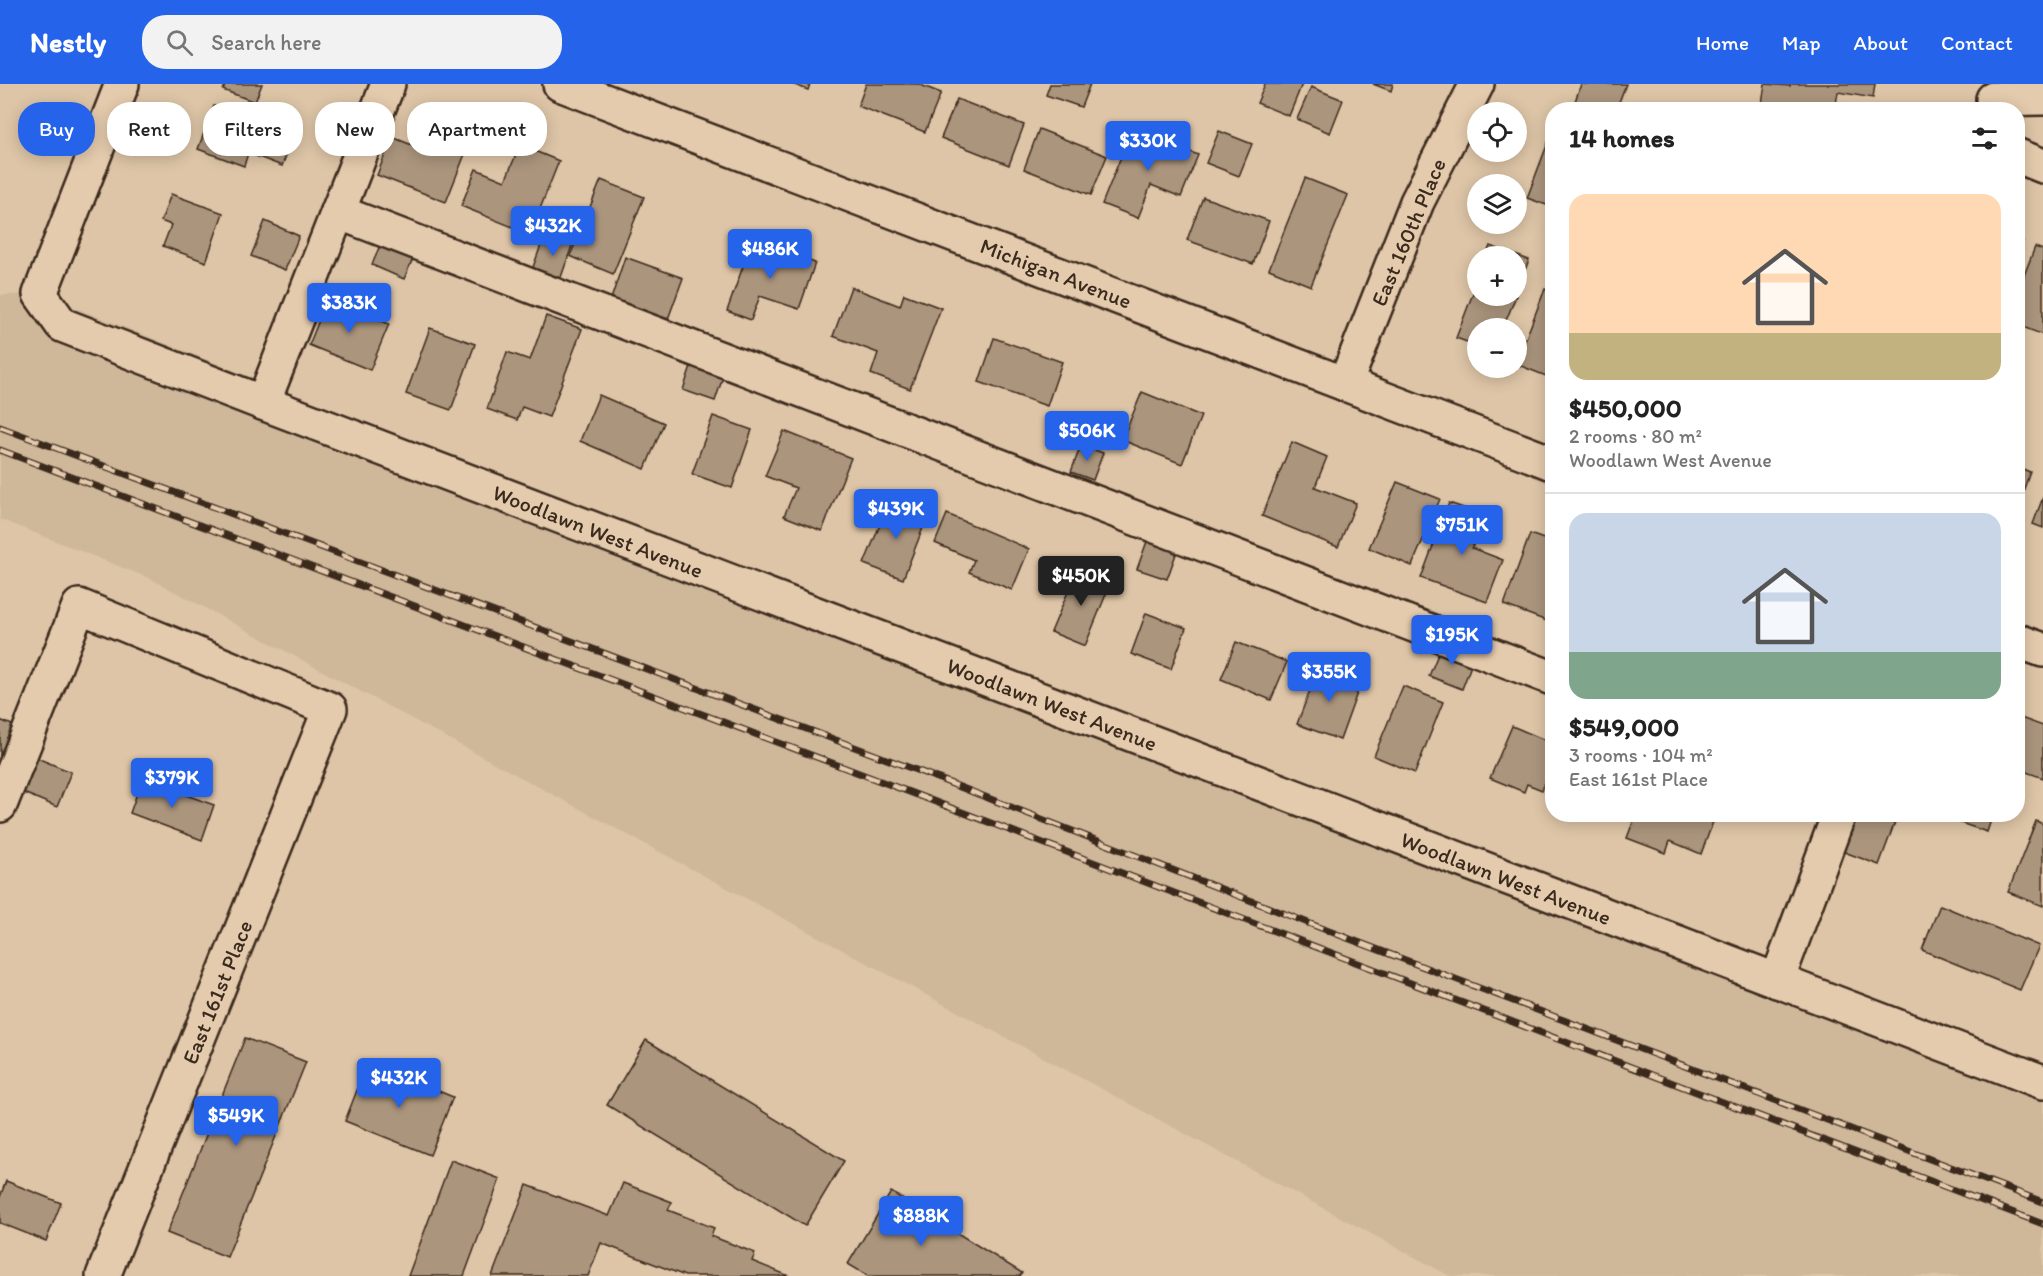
<!DOCTYPE html>
<html lang="en">
<head>
<meta charset="utf-8">
<style>
  body { margin:0; font-family:Itim,sans-serif; background:#f2f2f2; color:#222; height:100vh; display:flex; flex-direction:column; font-size:22px; white-space:nowrap }
  * { box-sizing:border-box; margin:0 }
  p { font-size:20px; color:#767676 }
  .icon { flex:none; width:33px; height:33px; fill:none; stroke:currentColor; stroke-width:2; stroke-linecap:round; stroke-linejoin:round }
  .map { position:relative; flex:1; overflow:hidden }
  .panel { position:absolute; left:1545px; top:18px; width:480px; height:720px; display:flex; flex-direction:column; background:#fff; border-radius:24px; box-shadow:0 3px 15px #0003 }
  .panel>* { flex:none }
  .banner { position:absolute; left:18px; top:18px; width:570px; height:54px; display:flex; gap:12px }
  .fabs { position:absolute; left:1467px; top:18px; display:grid; gap:12px }
  .fabs a { display:grid; place-items:center; width:60px; height:60px; border-radius:50%; background:#fff; box-shadow:0 3px 15px #0003; font-size:30px }
  .price { position:absolute; translate:-50% -51px; padding:0 14px; border-radius:6px; background:#2563eb; color:#fff; font-size:20px; line-height:39px; filter:drop-shadow(0 2px 3px #0008) }
  .price::after { content:''; position:absolute; left:50%; top:36px; width:18px; height:14px; margin-left:-9px; background:inherit; clip-path:polygon(0 0,100% 0,50% 100%) }
  .price.active { background:#222; color:#fff }
  ul { padding:0; list-style:none }
  li { display:grid; align-content:center; gap:12px; height:318px; padding:0 24px }
  li+li { border-top:2px solid #e0e0e0 }
  li span { display:grid; place-items:center; height:186px; border-radius:18px; color:#555 }
  li>.icon { margin-inline-start:auto }
  span .icon { width:108px; height:108px; fill:#fffc; stroke-width:1 }
  li b { font-size:26px }
  h2 { display:flex; justify-content:space-between; align-items:center; height:72px; padding:0 24px; font-size:26px }
  .chip { padding:0 21px; border-radius:24px; background:#fff; box-shadow:0 3px 15px #0003; font-size:21px; line-height:54px }
  .chip.active { background:#2563eb; color:#fff }
  header { display:flex; align-items:center; gap:36px; box-sizing:border-box; height:84px; padding:0 30px; background:#2563eb; color:#fff }
  header strong { font-size:28px }
  nav { display:flex; gap:33px; margin-inline-start:auto; font-size:21px }
  .search { width:420px; height:54px; background:#f2f2f2; display:flex; align-items:center; gap:15px; box-sizing:border-box; padding:0 21px; border-radius:24px; color:#767676; font-size:22px }
  .map>svg:first-child { display:block }
  .built { fill:#cfb79a }
  .building { fill:#ab957d; stroke:#3b2a1e; stroke-width:1.5 }
  .lines { fill:none; stroke-linecap:round; stroke-linejoin:round }
  .minor-casing { stroke:#3b2a1e; stroke-width:38 }
  .minor { stroke:#e5cbad; stroke-width:33 }
  .rail-casing { stroke:#3b2a1e; stroke-width:7 }
  .rail { stroke:#e5cbad; stroke-width:4.5; stroke-dasharray:14; stroke-linecap:butt }
  .labels { text-anchor:middle; stroke-width:4.5; stroke-linejoin:round; paint-order:stroke }
  .street-label { font-size:22px; fill:#3b2a1e; stroke:#e5cbad }
</style>
</head>
<body>
<header>
<strong>Nestly</strong>
<div class="search"><svg class="icon" aria-label="search" viewBox="0 0 24 24"><circle cx="10" cy="10" r="6"/><path d="M15 15l6 6"/></svg>Search here</div>
<nav><a>Home</a><a>Map</a><a>About</a><a>Contact</a></nav>
</header>
<div class="map">
<svg width="2043" height="1192" viewBox="0 0 2043 1192">
  <rect width="100%" height="100%" fill="#dec5a7"/>
  <filter id="ink" filterUnits="userSpaceOnUse"><feTurbulence type="fractalNoise" baseFrequency=".0167" numOctaves="2"/><feDisplacementMap in="SourceGraphic" scale="12" xChannelSelector="R" yChannelSelector="G"/><feConvolveMatrix kernelMatrix="1 2 1 2 8 2 1 2 1" color-interpolation-filters="sRGB"/></filter>
  <g filter="url(#ink)">
    <!-- built -->
    <polygon class="built" points="40,210 2043,998 2043,1192 1450,1192 151,495 0,435 0,211"/>
    <!-- building -->
    <g class="building">
      <polygon points="226,0 262,0 255,18 223,6"/>
      <polygon points="792,0 810,0 808,6"/>
      <polygon points="866,0 918,0 941,9 925,48 858,22"/>
      <polygon points="1050,0 1090,0 1081,23 1046,11"/>
      <polygon points="1265,0 1302,0 1289,32 1257,19"/>
      <polygon points="1373,0 1393,0 1391,7"/>
      <polygon points="1581,0 1626,0 1616,26 1572,26"/>
      <polygon points="1765,0 1790,2 1791,0 1875,0 1873,14 1838,8 1835,26 1761,26"/>
      <polygon points="1311,3 1343,16 1330,49 1297,35"/>
      <polygon points="957,15 1024,41 1009,81 941,54"/>
      <polygon points="214,22 294,51 282,82 248,69 244,82 198,65"/>
      <polygon points="436,29 475,45 446,118 377,91 392,53 422,65"/>
      <polygon points="1039,45 1107,72 1091,111 1024,85"/>
      <polygon points="1132,45 1198,71 1181,113 1151,101 1138,134 1102,120"/>
      <polygon points="1219,47 1252,60 1239,92 1206,79"/>
      <polygon points="1552,48 1552,123 1527,114"/>
      <polygon points="520,61 559,77 530,150 461,122 476,85 505,97"/>
      <polygon points="1305,94 1348,111 1311,202 1269,185"/>
      <polygon points="601,96 644,113 613,190 570,172"/>
      <polygon points="171,110 223,129 206,178 163,162 171,141 161,137"/>
      <polygon points="1203,113 1269,137 1253,180 1187,156"/>
      <polygon points="265,137 299,152 285,186 251,172"/>
      <polygon points="545,150 573,159 560,196 532,186"/>
      <polygon points="2018,155 2023,157 2018,171"/>
      <polygon points="382,156 415,170 404,195 372,181"/>
      <polygon points="752,157 815,179 799,225 760,212 751,236 727,227"/>
      <polygon points="1490,162 1529,176 1516,209 1516,172 1486,172"/>
      <polygon points="2035,163 2043,166 2043,251 2018,241 2018,207"/>
      <polygon points="625,173 683,194 668,235 611,215"/>
      <polygon points="1478,196 1478,212 1516,212 1503,244 1478,244 1478,262 1456,254"/>
      <polygon points="851,203 900,222 904,210 941,224 910,305 871,290 878,269 833,252"/>
      <polygon points="1545,205 1552,208 1551,294 1516,280"/>
      <polygon points="328,214 389,240 370,286 309,261"/>
      <polygon points="546,232 582,245 549,333 522,323 517,336 487,325 507,268 530,276"/>
      <polygon points="430,244 475,260 451,326 406,310"/>
      <polygon points="994,254 1062,278 1047,322 979,298"/>
      <polygon points="692,279 724,290 715,317 683,306"/>
      <polygon points="1142,308 1201,332 1182,380 1122,356"/>
      <polygon points="599,311 664,339 645,385 580,357"/>
      <polygon points="713,332 752,346 732,404 692,390"/>
      <polygon points="784,347 851,374 822,447 784,432 796,404 765,392"/>
      <polygon points="1292,358 1327,373 1315,403 1356,419 1338,463 1262,432"/>
      <polygon points="1081,361 1103,369 1093,396 1071,388"/>
      <polygon points="2018,383 2030,388 2018,422"/>
      <polygon points="1397,398 1440,415 1412,482 1369,464"/>
      <polygon points="2043,413 2043,444 2033,440"/>
      <polygon points="890,416 928,431 903,495 864,480"/>
      <polygon points="1449,419 1484,431 1472,464 1503,476 1487,518 1421,494"/>
      <polygon points="947,430 1029,465 1012,506 969,488 974,476 935,459"/>
      <polygon points="1150,449 1180,459 1167,495 1137,485"/>
      <polygon points="1530,450 1552,458 1552,539 1504,521"/>
      <polygon points="1078,484 1111,498 1085,562 1051,548"/>
      <polygon points="1146,529 1186,544 1171,585 1131,570"/>
      <polygon points="1236,558 1287,578 1271,616 1221,595"/>
      <polygon points="1443,558 1475,571 1462,605 1429,592"/>
      <polygon points="1319,583 1361,598 1340,656 1297,640"/>
      <polygon points="1403,602 1443,618 1415,689 1374,672"/>
      <polygon points="2018,633 2043,642 2043,694 2018,685"/>
      <polygon points="0,636 12,641 0,673"/>
      <polygon points="1512,642 1552,659 1552,680 1542,706 1527,700 1524,708 1490,694"/>
      <polygon points="32,672 71,688 57,723 19,707"/>
      <polygon points="142,695 214,721 202,756 130,729"/>
      <polygon points="1636,730 1716,730 1701,770 1670,757 1666,769 1627,754"/>
      <polygon points="1852,730 1898,730 1879,781 1839,766"/>
      <polygon points="1951,730 1993,730 1987,748 1949,735"/>
      <polygon points="2036,737 2043,740 2043,822 2008,808"/>
      <polygon points="1940,821 2039,862 2020,906 1922,866"/>
      <polygon points="245,954 306,978 227,1173 167,1149"/>
      <polygon points="646,956 844,1077 805,1142 607,1021"/>
      <polygon points="368,978 453,1013 430,1071 345,1037"/>
      <polygon points="451,1076 500,1095 464,1192 408,1192"/>
      <polygon points="6,1097 61,1119 46,1157 0,1139 0,1113"/>
      <polygon points="623,1099 672,1118 668,1126 714,1144 711,1152 755,1169 752,1177 789,1192 685,1192 601,1159 588,1192 492,1192 527,1101 609,1132"/>
      <polygon points="891,1108 1022,1189 1020,1192 868,1192 848,1180"/>
    </g>
    <g class="lines">
      <defs>
        <g id="minor">
          <polyline points="122,0 40,210 62,241 263,319 2043,998"/>
          <polyline points="560,0 1552,379"/>
          <polyline points="1997,26 1993,15 2043,14"/>
          <polyline points="2018,72 2043,82"/>
          <polyline points="338,128 1552,594"/>
          <polyline points="1345,300 1417,118 1477,0"/>
          <polyline points="263,319 388,0"/>
          <polyline points="2018,557 2043,566"/>
          <polyline points="0,721 79,522 330,625 103,1192"/>
          <polyline points="1777,897 1839,730"/>
        </g>
      </defs>
      <!-- minor casing -->
      <use href="#minor" class="minor-casing"/>
      <!-- minor -->
      <use href="#minor" class="minor"/>
      <defs>
        <g id="rail">
          <polyline points="0,343 924,689 1321,844 2043,1118"/>
          <polyline points="0,366 904,706 2043,1140"/>
        </g>
      </defs>
      <!-- rail casing -->
      <use href="#rail" class="rail-casing"/>
      <!-- rail -->
      <use href="#rail" class="rail"/>
    </g>
  </g>
  <g class="labels">
    <!-- street labels -->
    <g class="street-label">
      <text transform="translate(1408 148) rotate(-67)" y="8">East 160th Place</text>
      <text transform="translate(1056 189) rotate(21)" y="8">Michigan Avenue</text>
      <text transform="translate(598 447) rotate(21)" y="8">Woodlawn West Avenue</text>
      <text transform="translate(1052 620) rotate(21)" y="8">Woodlawn West Avenue</text>
      <text transform="translate(1506 794) rotate(21)" y="8">Woodlawn West Avenue</text>
      <text transform="translate(217 908) rotate(-68)" y="8">East 161st Place</text>
    </g>
  </g>
</svg>
<div class="fabs">
<a><svg class="icon" aria-label="locate" viewBox="0 0 24 24"><circle cx="12" cy="12" r="6"/><path d="M12 2v4M12 18v4M2 12h4M18 12h4"/></svg></a>
<a><svg class="icon" aria-label="layers" viewBox="0 0 24 24"><path d="M12 4l9 5-9 5-9-5zM3 14l9 5 9-5"/></svg></a>
<a>+</a>
<a>−</a>
</div>
<b class="price" style="left:1148px;top:88px">$330K</b>
<b class="price" style="left:553px;top:173px">$432K</b>
<b class="price" style="left:770px;top:196px">$486K</b>
<b class="price" style="left:349px;top:250px">$383K</b>
<b class="price" style="left:1087px;top:378px">$506K</b>
<b class="price" style="left:896px;top:456px">$439K</b>
<b class="price" style="left:1462px;top:472px">$751K</b>
<b class="price active" style="left:1081px;top:523px">$450K</b>
<b class="price" style="left:1452px;top:582px">$195K</b>
<b class="price" style="left:1329px;top:619px">$355K</b>
<b class="price" style="left:172px;top:725px">$379K</b>
<b class="price" style="left:399px;top:1025px">$432K</b>
<b class="price" style="left:236px;top:1063px">$549K</b>
<b class="price" style="left:921px;top:1163px">$888K</b>
<div class="banner">
<a class="chip active">Buy</a>
<a class="chip">Rent</a>
<a class="chip">Filters</a>
<a class="chip">New</a>
<a class="chip">Apartment</a>
</div>
<section class="panel">
<h2>14 homes<svg class="icon" aria-label="filters" viewBox="0 0 24 24"><path d="M4 7h16M4 17h16"/><circle cx="9" cy="7" r="2"/><circle cx="15" cy="17" r="2"/></svg></h2>
<ul>
<li><span style="background:linear-gradient(#ffd9b3 75%,#c2b280 0)"><svg class="icon" aria-label="home" viewBox="0 0 24 24"><path d="M3 11l9-7 9 7M6 9v11h12V9"/></svg></span><div><b>$450,000</b><p>2 rooms · 80 m²</p><p>Woodlawn West Avenue</p></div></li>
<li><span style="background:linear-gradient(#c9d6e8 75%,#7fa58c 0)"><svg class="icon" aria-label="home" viewBox="0 0 24 24"><path d="M3 11l9-7 9 7M6 9v11h12V9"/></svg></span><div><b>$549,000</b><p>3 rooms · 104 m²</p><p>East 161st Place</p></div></li>
</ul>
</section>
</div>
</body>
</html>
